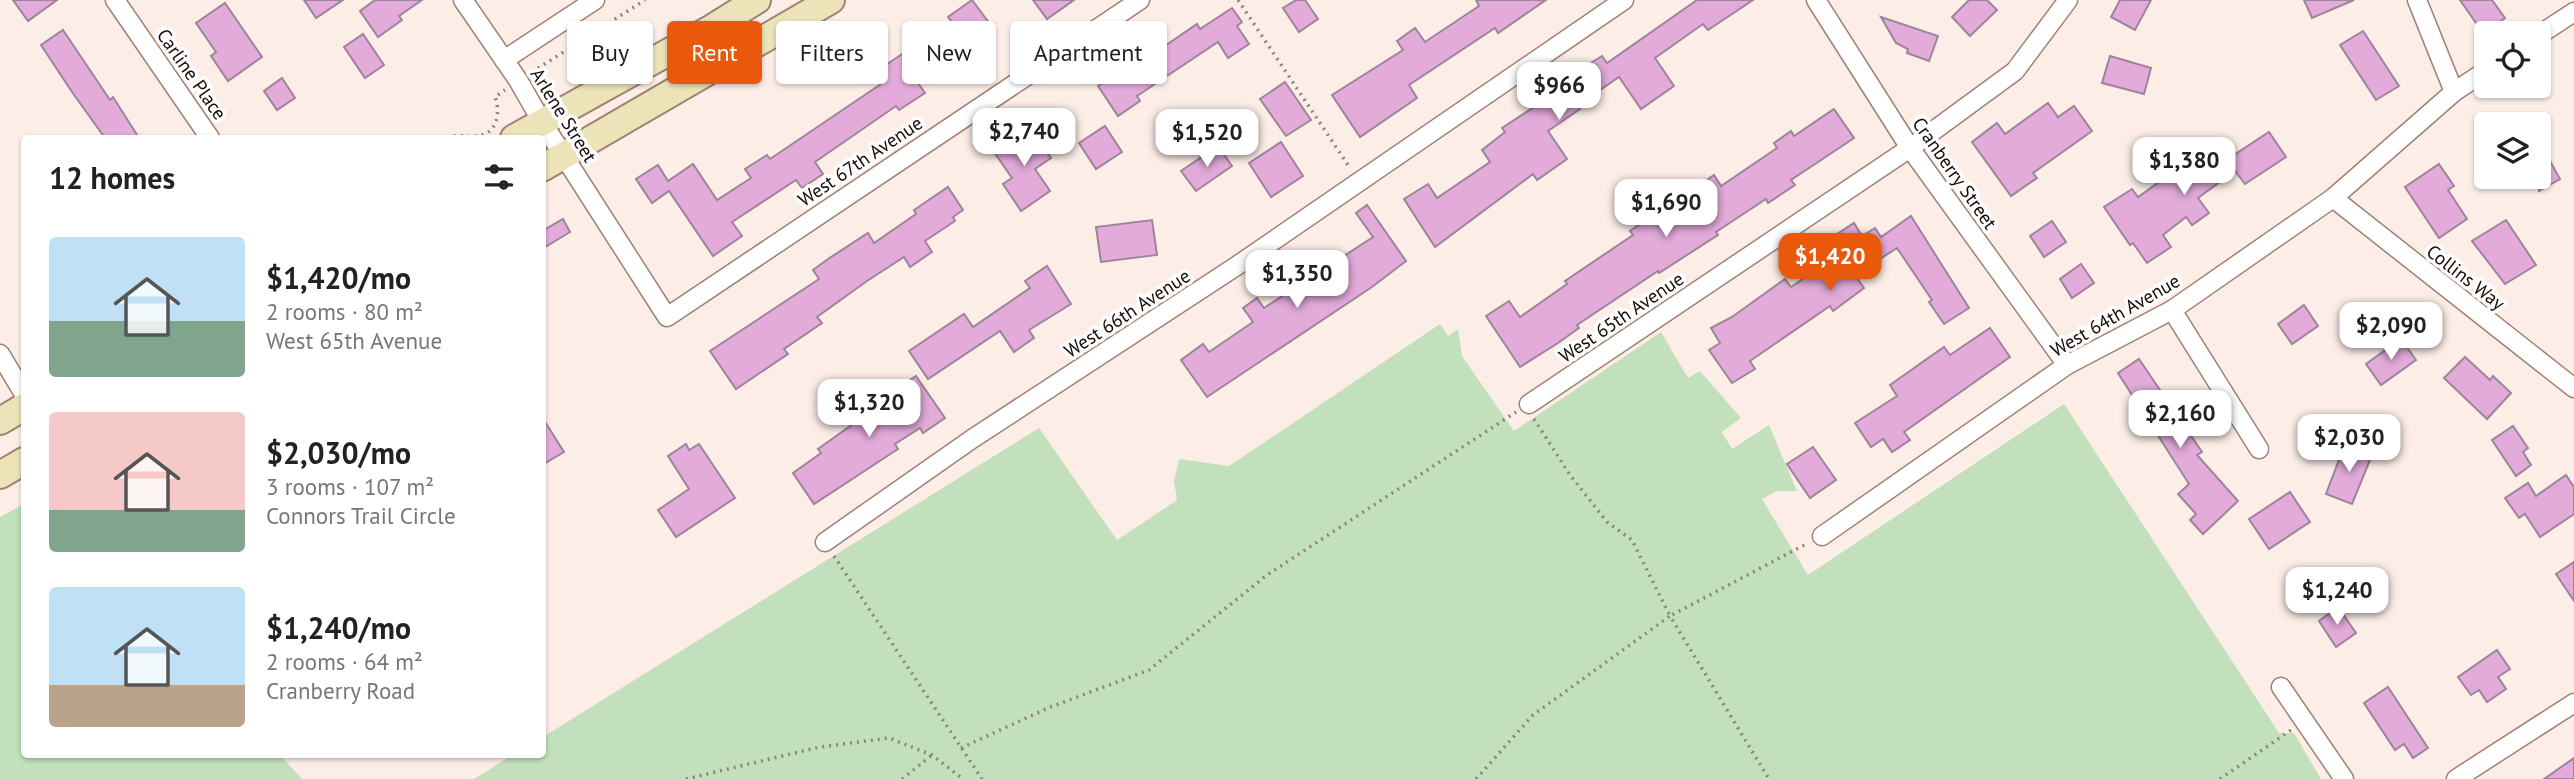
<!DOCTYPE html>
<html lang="en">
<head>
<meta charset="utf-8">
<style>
  body { margin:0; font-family:"PT Sans",sans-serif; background:#f2f2f2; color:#222; height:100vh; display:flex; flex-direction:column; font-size:26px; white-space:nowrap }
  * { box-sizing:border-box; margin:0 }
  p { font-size:23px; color:#767676 }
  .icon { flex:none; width:38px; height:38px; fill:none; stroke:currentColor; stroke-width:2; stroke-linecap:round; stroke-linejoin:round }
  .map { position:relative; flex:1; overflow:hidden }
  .details { position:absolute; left:21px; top:135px; width:525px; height:623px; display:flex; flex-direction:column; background:#fff; border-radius:7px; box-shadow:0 2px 5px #0004 }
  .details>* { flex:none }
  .banner { position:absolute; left:567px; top:21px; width:665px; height:63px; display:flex; gap:14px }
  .controls { position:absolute; left:2474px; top:21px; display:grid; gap:14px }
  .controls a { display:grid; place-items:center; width:77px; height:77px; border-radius:7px; background:#fff; box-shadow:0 2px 5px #0004; font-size:35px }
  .price { position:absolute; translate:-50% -60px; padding:0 16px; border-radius:14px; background:#fff; color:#222; font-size:23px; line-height:46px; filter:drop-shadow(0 2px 4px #0008) }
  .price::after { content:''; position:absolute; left:50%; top:42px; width:21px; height:16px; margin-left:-10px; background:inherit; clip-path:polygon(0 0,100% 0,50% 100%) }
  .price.selected { background:#ea580c; color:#fff }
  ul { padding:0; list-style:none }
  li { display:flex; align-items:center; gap:21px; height:175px; padding:0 28px }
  li span { display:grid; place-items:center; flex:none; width:196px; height:140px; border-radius:7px; color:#555 }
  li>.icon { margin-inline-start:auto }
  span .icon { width:84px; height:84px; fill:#fffc; stroke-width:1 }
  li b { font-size:30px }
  h2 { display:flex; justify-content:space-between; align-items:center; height:84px; padding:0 28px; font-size:30px }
  .tag { padding:0 24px; border-radius:7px; background:#fff; box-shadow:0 2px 5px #0004; font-size:24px; line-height:63px }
  .tag.selected { background:#ea580c; color:#fff }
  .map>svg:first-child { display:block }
  .green { fill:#c2e0bc }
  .building { fill:#e2abda; stroke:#9e849a; stroke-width:2 }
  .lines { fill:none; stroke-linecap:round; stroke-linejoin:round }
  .minor-casing { stroke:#a08173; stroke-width:21 }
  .secondary-casing { stroke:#a08173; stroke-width:30 }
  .path { stroke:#8f827c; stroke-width:3.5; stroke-dasharray:2 5; stroke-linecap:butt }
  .minor { stroke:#fff; stroke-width:18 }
  .secondary { stroke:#ece3b8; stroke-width:26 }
  .labels { text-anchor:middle; stroke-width:7; stroke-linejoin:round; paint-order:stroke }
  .street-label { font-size:19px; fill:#160b06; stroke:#fefefe }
</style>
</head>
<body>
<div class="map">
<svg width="2574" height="779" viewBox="0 0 2574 779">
  <rect width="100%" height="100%" fill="#fceee7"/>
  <!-- green -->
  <g class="green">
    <polygon points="1440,324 1448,336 1458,329 1462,356 1514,431 1661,332 1688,378 1700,371 1741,418 1722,432 1732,449 1769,425 1797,491 1777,491 1762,499 1808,575 2064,404 2279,733 2294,733 2321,779 474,779 514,754 542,754 543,737 1039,428 1117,540 1177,500 1174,481 1179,459 1229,466"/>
    <polygon points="24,504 24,754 279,754 302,779 0,779 0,517"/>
  </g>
  <!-- building -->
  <g class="building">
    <polygon points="13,0 57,0 28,21"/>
    <polygon points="304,0 343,0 316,18"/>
    <polygon points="375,0 422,0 399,16 402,20 378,37 360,11"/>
    <polygon points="972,0 993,28 980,37 971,25 943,45 952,60 918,83 925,93 899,110 896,106 815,162 823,174 802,188 796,180 732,222 742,236 713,256 669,191 652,203 636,179 658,165 668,181 693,164 717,200 751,178 745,169 767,155 770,159 881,84 874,73 951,21 948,17"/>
    <polygon points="1033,0 1074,0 1047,19"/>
    <polygon points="1296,0 1305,0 1318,19 1299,32 1283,8"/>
    <polygon points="1476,0 1546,0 1498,33 1495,28 1409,85 1417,98 1360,137 1332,95 1403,50 1397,41 1415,28 1425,42 1479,6"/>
    <polygon points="1697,0 1753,0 1708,30 1703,24 1655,58 1674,86 1641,109 1619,77 1577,106 1580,109 1548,131 1567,159 1537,180 1533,174 1435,247 1404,199 1428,184 1437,198 1490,162 1482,150 1505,132 1502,128 1537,105 1533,99 1602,56 1607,63"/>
    <polygon points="1969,0 1987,0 1997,10 1970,36 1952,17"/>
    <polygon points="2120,0 2151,0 2135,30 2111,17"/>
    <polygon points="2304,0 2354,0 2312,18"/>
    <polygon points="2460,0 2492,0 2505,18 2483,33"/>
    <polygon points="225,3 262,57 228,81 211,56 216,52 196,23"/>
    <polygon points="1232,8 1242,22 1237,26 1249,44 1228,58 1218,42 1137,96 1140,101 1118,116 1098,86 1132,63 1128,57 1149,42 1156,52 1197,24 1200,29"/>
    <polygon points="1881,17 1938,36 1929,61 1907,53 1908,49 1896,43"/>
    <polygon points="63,30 110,100 113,97 139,138 105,138 72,92 41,45"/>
    <polygon points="2363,31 2399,86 2376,100 2340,45"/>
    <polygon points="363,34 384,65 365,78 344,47"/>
    <polygon points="2110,56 2151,68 2144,94 2102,83"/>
    <polygon points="282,78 295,98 277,110 264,91"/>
    <polygon points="1285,82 1311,120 1286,136 1260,99"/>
    <polygon points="2048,103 2058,117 2074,106 2092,131 2033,173 2037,178 2011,196 1972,142 1997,123 2005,134"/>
    <polygon points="1834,109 1854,138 1791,180 1795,185 1768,203 1766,199 1716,232 1718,235 1659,273 1658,271 1577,325 1579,328 1558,343 1520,367 1486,316 1509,301 1520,317 1567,284 1565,281 1633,235 1630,231 1669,205 1662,195 1685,181 1691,191 1714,175 1721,186 1777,148 1774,143 1791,131 1794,136"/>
    <polygon points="1105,126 1122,152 1096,169 1079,143"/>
    <polygon points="1031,127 1051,158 1035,169 1050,191 1021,211 1003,184 1012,178 994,152"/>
    <polygon points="2269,132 2286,157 2245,184 2235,171 2198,198 2209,213 2192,225 2186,217 2163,235 2171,247 2147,263 2133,243 2130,245 2104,207 2132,189 2138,197 2194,157 2205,174"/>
    <polygon points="2539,141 2560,179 2539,191"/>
    <polygon points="1281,142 1303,176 1271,197 1249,163"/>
    <polygon points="1218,146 1232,166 1196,191 1181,171"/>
    <polygon points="2439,164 2454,186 2448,190 2467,219 2439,238 2405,187"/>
    <polygon points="948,187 963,210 953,217 955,221 925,241 932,252 910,267 904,257 867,281 817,317 822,323 784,349 788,354 736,389 710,351 819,279 813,270 828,259 868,233 874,243 916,214 914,210"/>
    <polygon points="1367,205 1406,261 1372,287 1207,397 1181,360 1203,344 1209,352 1253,322 1243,308 1257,298 1264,308 1373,237 1356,213"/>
    <polygon points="1911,216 1969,308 1944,324 1929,302 1932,300 1897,248 1855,275 1864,288 1833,311 1830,306 1750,361 1755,369 1732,383 1709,350 1720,343 1711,328 1732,317 1785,279 1791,287 1816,270 1810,262 1839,242 1834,236 1854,223 1862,236 1875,228 1881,237"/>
    <polygon points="563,219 570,232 542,249 542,231"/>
    <polygon points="1152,220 1157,255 1101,262 1096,227"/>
    <polygon points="2506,220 2536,265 2505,284 2472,241"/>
    <polygon points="2052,221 2066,242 2044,257 2030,236"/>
    <polygon points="2081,264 2094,283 2072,298 2060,279"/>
    <polygon points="1047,266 1071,304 1029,330 1034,338 1014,352 1000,331 928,379 909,351 964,314 973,327 1030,288 1025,281"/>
    <polygon points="2304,305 2318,326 2292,344 2278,324"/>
    <polygon points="1990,328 2010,357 1904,432 1910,440 1892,452 1883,439 1871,447 1855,423 1897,396 1890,385 1944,347 1950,355"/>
    <polygon points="2401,339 2416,360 2381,385 2366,364"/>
    <polygon points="2465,357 2490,380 2493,376 2511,393 2487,419 2444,378"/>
    <polygon points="2139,359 2202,452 2197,455 2238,501 2203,534 2190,520 2196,514 2178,494 2189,484 2118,373"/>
    <polygon points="916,376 945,418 923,433 920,428 895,444 898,449 814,504 793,473 821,453 818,449 853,424 850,420"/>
    <polygon points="542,417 564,452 542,465"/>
    <polygon points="2513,426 2528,448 2523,452 2531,465 2516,476 2492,440"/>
    <polygon points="686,444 689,450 699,444 735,498 676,537 658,510 689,489 668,456"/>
    <polygon points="2345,444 2372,455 2352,504 2326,494"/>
    <polygon points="1813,447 1836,480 1810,498 1787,464"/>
    <polygon points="2566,475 2574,487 2574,514 2540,537 2525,514 2519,518 2505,498 2528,483 2536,496"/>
    <polygon points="2290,492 2310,522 2269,549 2249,519"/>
    <polygon points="2574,562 2574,601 2556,574"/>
    <polygon points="2338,607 2356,633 2336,647 2319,621"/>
    <polygon points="2497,650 2510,669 2498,677 2506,689 2487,702 2479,690 2471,695 2458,677"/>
    <polygon points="2388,687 2428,748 2413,758 2404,744 2395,750 2364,703"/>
    <polygon points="2574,758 2574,779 2544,779"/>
  </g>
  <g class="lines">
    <defs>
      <g id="minor">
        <polyline points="115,0 210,138"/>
        <polyline points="463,0 518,80 542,122 667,317 1140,0"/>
        <polyline points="1816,0 1910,148 2067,365"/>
        <polyline points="2417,0 2454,92"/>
        <polyline points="2539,35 2574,12"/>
        <polyline points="504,60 595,0"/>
        <polyline points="2333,198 2574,388"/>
        <polyline points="2172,310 2259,449"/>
        <polyline points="0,354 24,394"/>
        <polyline points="1529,404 1910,148 2015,71 2068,0"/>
        <polyline points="1822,536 2067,365 2172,310 2333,198 2454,92 2487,70"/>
        <polyline points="825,542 972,439 1238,265 1624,0"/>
        <polyline points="2281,687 2344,779"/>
        <polyline points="2456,779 2574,703"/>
      </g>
      <g id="secondary">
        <polyline points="514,138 712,28 757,0"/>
        <polyline points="542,168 831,0"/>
        <polyline points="0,421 24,407"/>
        <polyline points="0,475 24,461"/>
      </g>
    </defs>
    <!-- minor casing -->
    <use href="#minor" class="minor-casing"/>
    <!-- secondary casing -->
    <use href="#secondary" class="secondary-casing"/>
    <!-- path -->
    <g class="path">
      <polyline points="1238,0 1350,168"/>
      <polyline points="532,72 645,0"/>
      <path d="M447,138C456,134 466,137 476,136C497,135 501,113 495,97L505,90"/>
      <polyline points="1534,419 1570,475 1607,522 1632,540 1670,616 1808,543"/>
      <polyline points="834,556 982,779"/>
      <polyline points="961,748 1048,708 1149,670 1267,575 1516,412"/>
      <polyline points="686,779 820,747 889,738 932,755 963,779"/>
      <polyline points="902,779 932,755"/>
      <polyline points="1476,779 1533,715 1670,616 1769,779"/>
      <polyline points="2220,779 2291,730"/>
    </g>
    <!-- minor -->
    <use href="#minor" class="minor"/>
    <!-- secondary -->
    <use href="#secondary" class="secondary"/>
  </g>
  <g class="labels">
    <!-- street labels -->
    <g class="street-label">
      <text transform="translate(192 74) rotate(55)" y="7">Carline Place</text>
      <text transform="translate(564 115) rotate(58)" y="7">Arlene Street</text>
      <text transform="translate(860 161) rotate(-34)" y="7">West 67th Avenue</text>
      <text transform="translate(1955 173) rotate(55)" y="7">Cranberry Street</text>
      <text transform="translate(2466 277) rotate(38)" y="7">Collins Way</text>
      <text transform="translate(1127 313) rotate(-33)" y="7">West 66th Avenue</text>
      <text transform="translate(2115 315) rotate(-30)" y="7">West 64th Avenue</text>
      <text transform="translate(1621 317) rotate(-34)" y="7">West 65th Avenue</text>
    </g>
  </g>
</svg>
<div class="controls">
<a><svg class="icon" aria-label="locate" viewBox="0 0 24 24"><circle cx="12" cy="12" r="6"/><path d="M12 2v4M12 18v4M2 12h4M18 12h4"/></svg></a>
<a><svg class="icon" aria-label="layers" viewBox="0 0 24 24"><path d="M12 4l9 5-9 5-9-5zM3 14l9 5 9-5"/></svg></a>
</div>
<b class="price" style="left:1559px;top:122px">$966</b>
<b class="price" style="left:1024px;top:168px">$2,740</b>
<b class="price" style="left:1207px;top:169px">$1,520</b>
<b class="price" style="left:2184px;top:197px">$1,380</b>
<b class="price" style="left:1666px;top:239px">$1,690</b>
<b class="price selected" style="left:1830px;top:293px">$1,420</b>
<b class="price" style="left:1297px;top:310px">$1,350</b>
<b class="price" style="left:2391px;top:362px">$2,090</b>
<b class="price" style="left:869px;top:439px">$1,320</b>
<b class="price" style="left:2180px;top:450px">$2,160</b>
<b class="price" style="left:2349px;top:474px">$2,030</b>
<b class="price" style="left:2337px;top:627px">$1,240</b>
<div class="banner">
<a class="tag">Buy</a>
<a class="tag selected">Rent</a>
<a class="tag">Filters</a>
<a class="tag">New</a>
<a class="tag">Apartment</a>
</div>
<section class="details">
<h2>12 homes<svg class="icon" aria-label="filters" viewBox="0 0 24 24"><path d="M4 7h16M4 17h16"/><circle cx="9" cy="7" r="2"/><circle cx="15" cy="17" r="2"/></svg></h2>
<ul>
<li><span style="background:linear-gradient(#bfe0f5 60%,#7fa58c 0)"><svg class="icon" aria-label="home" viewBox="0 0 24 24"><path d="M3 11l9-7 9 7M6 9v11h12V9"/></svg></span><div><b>$1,420/mo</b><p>2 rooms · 80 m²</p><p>West 65th Avenue</p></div></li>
<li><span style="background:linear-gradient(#f6c9c9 70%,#7fa58c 0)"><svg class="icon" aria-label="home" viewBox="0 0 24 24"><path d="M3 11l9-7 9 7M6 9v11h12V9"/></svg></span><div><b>$2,030/mo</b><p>3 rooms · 107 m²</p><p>Connors Trail Circle</p></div></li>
<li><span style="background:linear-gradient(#bfe0f5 70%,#b9a48a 0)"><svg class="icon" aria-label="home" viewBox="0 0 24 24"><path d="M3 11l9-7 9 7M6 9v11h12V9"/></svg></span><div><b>$1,240/mo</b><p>2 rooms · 64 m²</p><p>Cranberry Road</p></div></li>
</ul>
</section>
</div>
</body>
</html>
